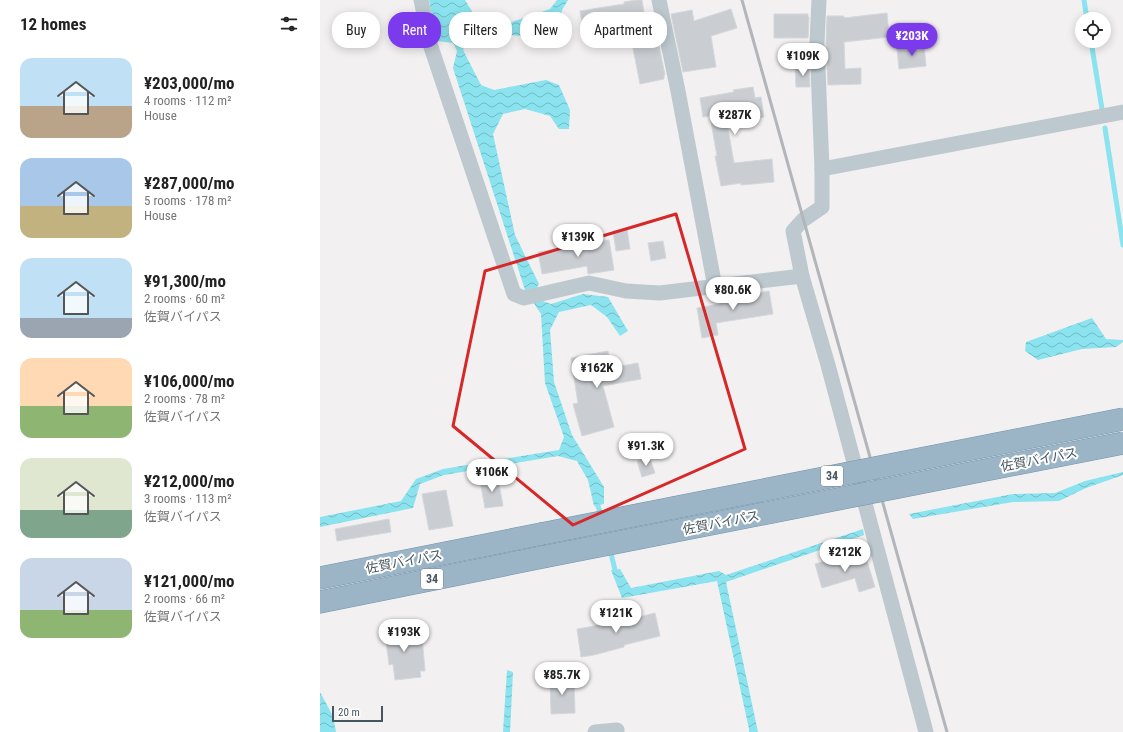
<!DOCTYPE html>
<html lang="en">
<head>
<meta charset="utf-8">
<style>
  body { margin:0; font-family:"Roboto Condensed","Noto Sans JP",sans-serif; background:#f6f6f6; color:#222; height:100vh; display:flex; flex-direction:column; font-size:15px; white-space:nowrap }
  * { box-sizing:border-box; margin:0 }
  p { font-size:13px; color:#767676 }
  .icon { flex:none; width:22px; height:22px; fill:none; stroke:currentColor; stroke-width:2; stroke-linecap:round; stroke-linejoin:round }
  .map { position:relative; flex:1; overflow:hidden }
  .drawer { display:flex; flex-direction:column; background:#fff; width:320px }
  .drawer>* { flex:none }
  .hud { position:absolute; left:12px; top:12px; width:380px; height:36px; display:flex; gap:8px }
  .controls { position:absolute; left:755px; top:12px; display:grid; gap:8px }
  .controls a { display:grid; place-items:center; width:36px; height:36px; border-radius:50%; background:#fff; box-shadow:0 2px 10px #0003; font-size:20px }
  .scale { position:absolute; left:12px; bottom:10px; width:51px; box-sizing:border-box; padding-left:4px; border:2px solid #47555e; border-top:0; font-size:11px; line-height:14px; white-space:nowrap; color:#47555e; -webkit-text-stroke:3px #fff; paint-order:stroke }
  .price { position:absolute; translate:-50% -34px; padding:0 9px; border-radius:14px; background:#fff; color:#222; font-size:13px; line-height:26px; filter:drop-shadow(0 1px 2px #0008) }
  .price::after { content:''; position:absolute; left:50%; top:24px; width:12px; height:9px; margin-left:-6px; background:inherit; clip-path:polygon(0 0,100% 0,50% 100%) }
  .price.active { background:#7c3aed; color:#fff }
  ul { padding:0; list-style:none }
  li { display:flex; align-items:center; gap:12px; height:100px; padding:0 20px }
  li span { display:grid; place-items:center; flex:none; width:112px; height:80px; border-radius:12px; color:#555 }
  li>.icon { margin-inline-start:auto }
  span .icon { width:48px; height:48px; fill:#fffc; stroke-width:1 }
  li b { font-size:17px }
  h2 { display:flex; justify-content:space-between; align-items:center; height:48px; padding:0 20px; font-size:17px }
  .tag { padding:0 14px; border-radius:16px; background:#fff; box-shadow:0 2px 10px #0003; font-size:14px; line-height:36px }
  .tag.active { background:#7c3aed; color:#fff }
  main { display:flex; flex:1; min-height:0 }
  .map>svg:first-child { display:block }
  .water { fill:url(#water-waves) }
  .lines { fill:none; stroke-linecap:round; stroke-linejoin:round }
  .stream { stroke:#8ae3ee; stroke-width:5 }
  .building { fill:#caced2; stroke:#d4d7db }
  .trunk-casing { stroke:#7293ab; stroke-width:23 }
  .minor { stroke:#bdc9cf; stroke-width:15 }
  .trunk { stroke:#9bb5c7; stroke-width:22 }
  .rail { stroke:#b2b6ba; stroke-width:3 }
  .trunk-bridge-casing { stroke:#7293ab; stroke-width:23; stroke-linecap:butt }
  .trunk-bridge { stroke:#9bb5c7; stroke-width:22 }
  .marked { fill:none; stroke:#d62828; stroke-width:3; stroke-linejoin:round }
  .labels { text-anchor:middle; stroke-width:4; stroke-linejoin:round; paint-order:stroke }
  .shield { fill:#fff; stroke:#7e888e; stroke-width:1 }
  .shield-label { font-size:12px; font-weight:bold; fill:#47555e }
  .street-label { font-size:13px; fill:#47555e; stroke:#fff }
</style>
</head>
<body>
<main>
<section class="drawer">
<h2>12 homes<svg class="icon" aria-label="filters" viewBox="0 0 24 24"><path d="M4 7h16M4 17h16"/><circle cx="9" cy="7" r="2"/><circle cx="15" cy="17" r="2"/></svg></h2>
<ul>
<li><span style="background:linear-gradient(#bfe0f5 60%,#b9a48a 0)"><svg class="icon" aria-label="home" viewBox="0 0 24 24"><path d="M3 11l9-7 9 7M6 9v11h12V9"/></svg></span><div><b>¥203,000/mo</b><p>4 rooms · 112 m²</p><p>House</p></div></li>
<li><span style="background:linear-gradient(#a9c7e8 60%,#c2b280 0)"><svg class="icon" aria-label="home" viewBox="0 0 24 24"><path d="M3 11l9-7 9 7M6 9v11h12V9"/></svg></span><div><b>¥287,000/mo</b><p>5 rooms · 178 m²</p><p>House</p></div></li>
<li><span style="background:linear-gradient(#bfe0f5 75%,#9aa5b1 0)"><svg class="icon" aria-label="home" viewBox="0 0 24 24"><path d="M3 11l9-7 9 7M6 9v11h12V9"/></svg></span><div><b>¥91,300/mo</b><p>2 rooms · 60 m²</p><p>佐賀バイパス</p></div></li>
<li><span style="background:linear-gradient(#ffd9b3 60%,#8fb573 0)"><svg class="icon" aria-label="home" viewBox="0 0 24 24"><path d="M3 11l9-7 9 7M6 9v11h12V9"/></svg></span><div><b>¥106,000/mo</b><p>2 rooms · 78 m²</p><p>佐賀バイパス</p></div></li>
<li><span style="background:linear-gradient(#dfe7d0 65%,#7fa58c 0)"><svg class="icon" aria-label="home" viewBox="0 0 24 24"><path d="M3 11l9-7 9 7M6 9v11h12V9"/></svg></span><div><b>¥212,000/mo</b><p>3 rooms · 113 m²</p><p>佐賀バイパス</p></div></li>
<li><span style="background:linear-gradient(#c9d6e8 65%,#8fb573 0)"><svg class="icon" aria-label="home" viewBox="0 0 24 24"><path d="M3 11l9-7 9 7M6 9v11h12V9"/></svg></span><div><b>¥121,000/mo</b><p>2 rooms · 66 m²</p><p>佐賀バイパス</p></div></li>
</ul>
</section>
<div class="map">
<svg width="803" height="732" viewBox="0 0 803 732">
  <defs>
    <pattern id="water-waves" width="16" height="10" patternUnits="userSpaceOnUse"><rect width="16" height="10" fill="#8ae3ee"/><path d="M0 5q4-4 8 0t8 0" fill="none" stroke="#73bbc4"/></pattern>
  </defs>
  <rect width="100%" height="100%" fill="#f2f0f0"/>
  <!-- water -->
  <g class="water">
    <polygon points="109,0 145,0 155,16 170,24 183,25 230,9 237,0 248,0 242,10 238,31 227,38 190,35 146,43 143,50 161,85 174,90 226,80 239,85 250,110 249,129 239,129 230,116 205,109 183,114 173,134 195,235 219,284 216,289 220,300 231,304 263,294 288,297 308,331 300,336 287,317 271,305 239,312 230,330 234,382 252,435 284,487 284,504 274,506 268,480 257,461 238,456 124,475 100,484 93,508 0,527 0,517 81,501 96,479 123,469 239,450 244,437 225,383 221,314 205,290 133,68 137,51 133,43 117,41"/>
    <polygon points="772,318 786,339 803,340 803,342 796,347 762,349 718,360 705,351 706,342"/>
    <polygon points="803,472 803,475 766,488 739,501 693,502 593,519 589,514 693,494 735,493 765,481"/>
    <polygon points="543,529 544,535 406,582 438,732 429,732 429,729 397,581 302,598 291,570 300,569 311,588 399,571 406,575"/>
    <polygon points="187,670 193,672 190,732 183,732"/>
    <polygon points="0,692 13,716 16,732 0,732"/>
  </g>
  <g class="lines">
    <!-- stream -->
    <g class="stream">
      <polyline points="764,0 767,19"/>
      <polyline points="771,41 782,109"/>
      <polyline points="785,128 803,245"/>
      <polyline points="278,506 281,516"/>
      <polyline points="290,549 295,570"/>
    </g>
  </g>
  <!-- building -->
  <g class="building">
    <polygon points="317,0 322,0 325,18 333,17 345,75 344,75 344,79 320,84 311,38 310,38 307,21 263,28 260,11 304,4 304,2"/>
    <polygon points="411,9 417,28 391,36 396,67 363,72 351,14 372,10 374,21"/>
    <polygon points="567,13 569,37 524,42 525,69 541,68 541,84 508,85 506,43 507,16 524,16 524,18"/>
    <polygon points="454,14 488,14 488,17 489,17 488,38 454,38"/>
    <polygon points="604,45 606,66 579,69 577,48"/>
    <polygon points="489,66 490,87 476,87 475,67"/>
    <polygon points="433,87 435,98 441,97 444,117 407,123 414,163 452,159 454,182 421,185 421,183 401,186 395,156 397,156 390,116 383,117 380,98 414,92 413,90"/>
    <polygon points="307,229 310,249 296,251 293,231"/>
    <polygon points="289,240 294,270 268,274 267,266 222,274 218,252"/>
    <polygon points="343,241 346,258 331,261 328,243"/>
    <polygon points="449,291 453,314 396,323 398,335 382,338 377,308 400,304 399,300"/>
    <polygon points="288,351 290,368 318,363 321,379 283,386 294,427 262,436 253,404 258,403 251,358"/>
    <polygon points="329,456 335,473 322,477 317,461"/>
    <polygon points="178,478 183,506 165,508 160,481"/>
    <polygon points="126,490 133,526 109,530 102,494"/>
    <polygon points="69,519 71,532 17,541 15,529"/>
    <polygon points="523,556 525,564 546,558 555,587 539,592 535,578 502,588 495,564"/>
    <polygon points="335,613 340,636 304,645 304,647 274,655 261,657 257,629 280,625 279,621 297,616 298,622"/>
    <polygon points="81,623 82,639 102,636 105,671 100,671 101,677 75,680 73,664 69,665 64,625"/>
    <polygon points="230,678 254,678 255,713 231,714"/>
  </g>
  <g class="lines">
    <defs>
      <g id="trunk">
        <polyline points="0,578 221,534"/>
        <polyline points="0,602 223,557"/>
      </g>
    </defs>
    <!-- trunk casing -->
    <use href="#trunk" class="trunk-casing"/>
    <!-- minor -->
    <g class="minor">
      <polyline points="101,0 111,47 194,294 204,298 269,283 306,291 340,293 482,276"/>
      <polyline points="339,0 358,91 395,287"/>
      <polyline points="499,0 497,43 502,169 502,207 483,220 473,231 482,276 508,365 606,732"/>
      <polyline points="502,169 803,112"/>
      <polyline points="275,732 297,730 297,732"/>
    </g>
    <!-- trunk -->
    <use href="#trunk" class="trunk"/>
    <!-- rail -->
    <polyline class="rail" points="422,0 627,732"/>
    <defs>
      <g id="trunk-bridge">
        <polyline points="221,534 803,419"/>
        <polyline points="223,557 803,443"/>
      </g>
    </defs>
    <!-- trunk-bridge casing -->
    <use href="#trunk-bridge" class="trunk-bridge-casing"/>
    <!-- trunk-bridge -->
    <use href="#trunk-bridge" class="trunk-bridge"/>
  </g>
  <!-- marked area -->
  <path class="marked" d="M356,214L425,449L253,525L133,426L165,271Z"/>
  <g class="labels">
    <!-- shield labels -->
    <g class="shield">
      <rect x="501" y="466" width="22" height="20" rx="3"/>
      <rect x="101" y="569" width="22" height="20" rx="3"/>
    </g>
    <g class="shield-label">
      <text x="512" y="480">34</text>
      <text x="112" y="583">34</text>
    </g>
    <!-- street labels -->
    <g class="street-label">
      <text transform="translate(719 459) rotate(-11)" y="5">佐賀バイパス</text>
      <text transform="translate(401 522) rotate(-11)" y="5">佐賀バイパス</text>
      <text transform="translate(84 561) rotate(-11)" y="5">佐賀バイパス</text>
    </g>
  </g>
</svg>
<div class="controls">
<a><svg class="icon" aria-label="locate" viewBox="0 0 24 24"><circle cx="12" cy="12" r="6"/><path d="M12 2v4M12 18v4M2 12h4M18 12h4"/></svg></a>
</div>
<div class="scale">20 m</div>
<b class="price active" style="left:592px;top:57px">¥203K</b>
<b class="price" style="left:483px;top:77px">¥109K</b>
<b class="price" style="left:415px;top:136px">¥287K</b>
<b class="price" style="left:258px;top:258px">¥139K</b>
<b class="price" style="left:413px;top:311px">¥80.6K</b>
<b class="price" style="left:277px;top:389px">¥162K</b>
<b class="price" style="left:326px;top:467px">¥91.3K</b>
<b class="price" style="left:172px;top:493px">¥106K</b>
<b class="price" style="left:525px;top:573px">¥212K</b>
<b class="price" style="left:296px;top:634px">¥121K</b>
<b class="price" style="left:84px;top:653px">¥193K</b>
<b class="price" style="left:242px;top:696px">¥85.7K</b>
<div class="hud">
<a class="tag">Buy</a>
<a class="tag active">Rent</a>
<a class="tag">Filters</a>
<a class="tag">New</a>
<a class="tag">Apartment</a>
</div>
</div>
</main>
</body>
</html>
